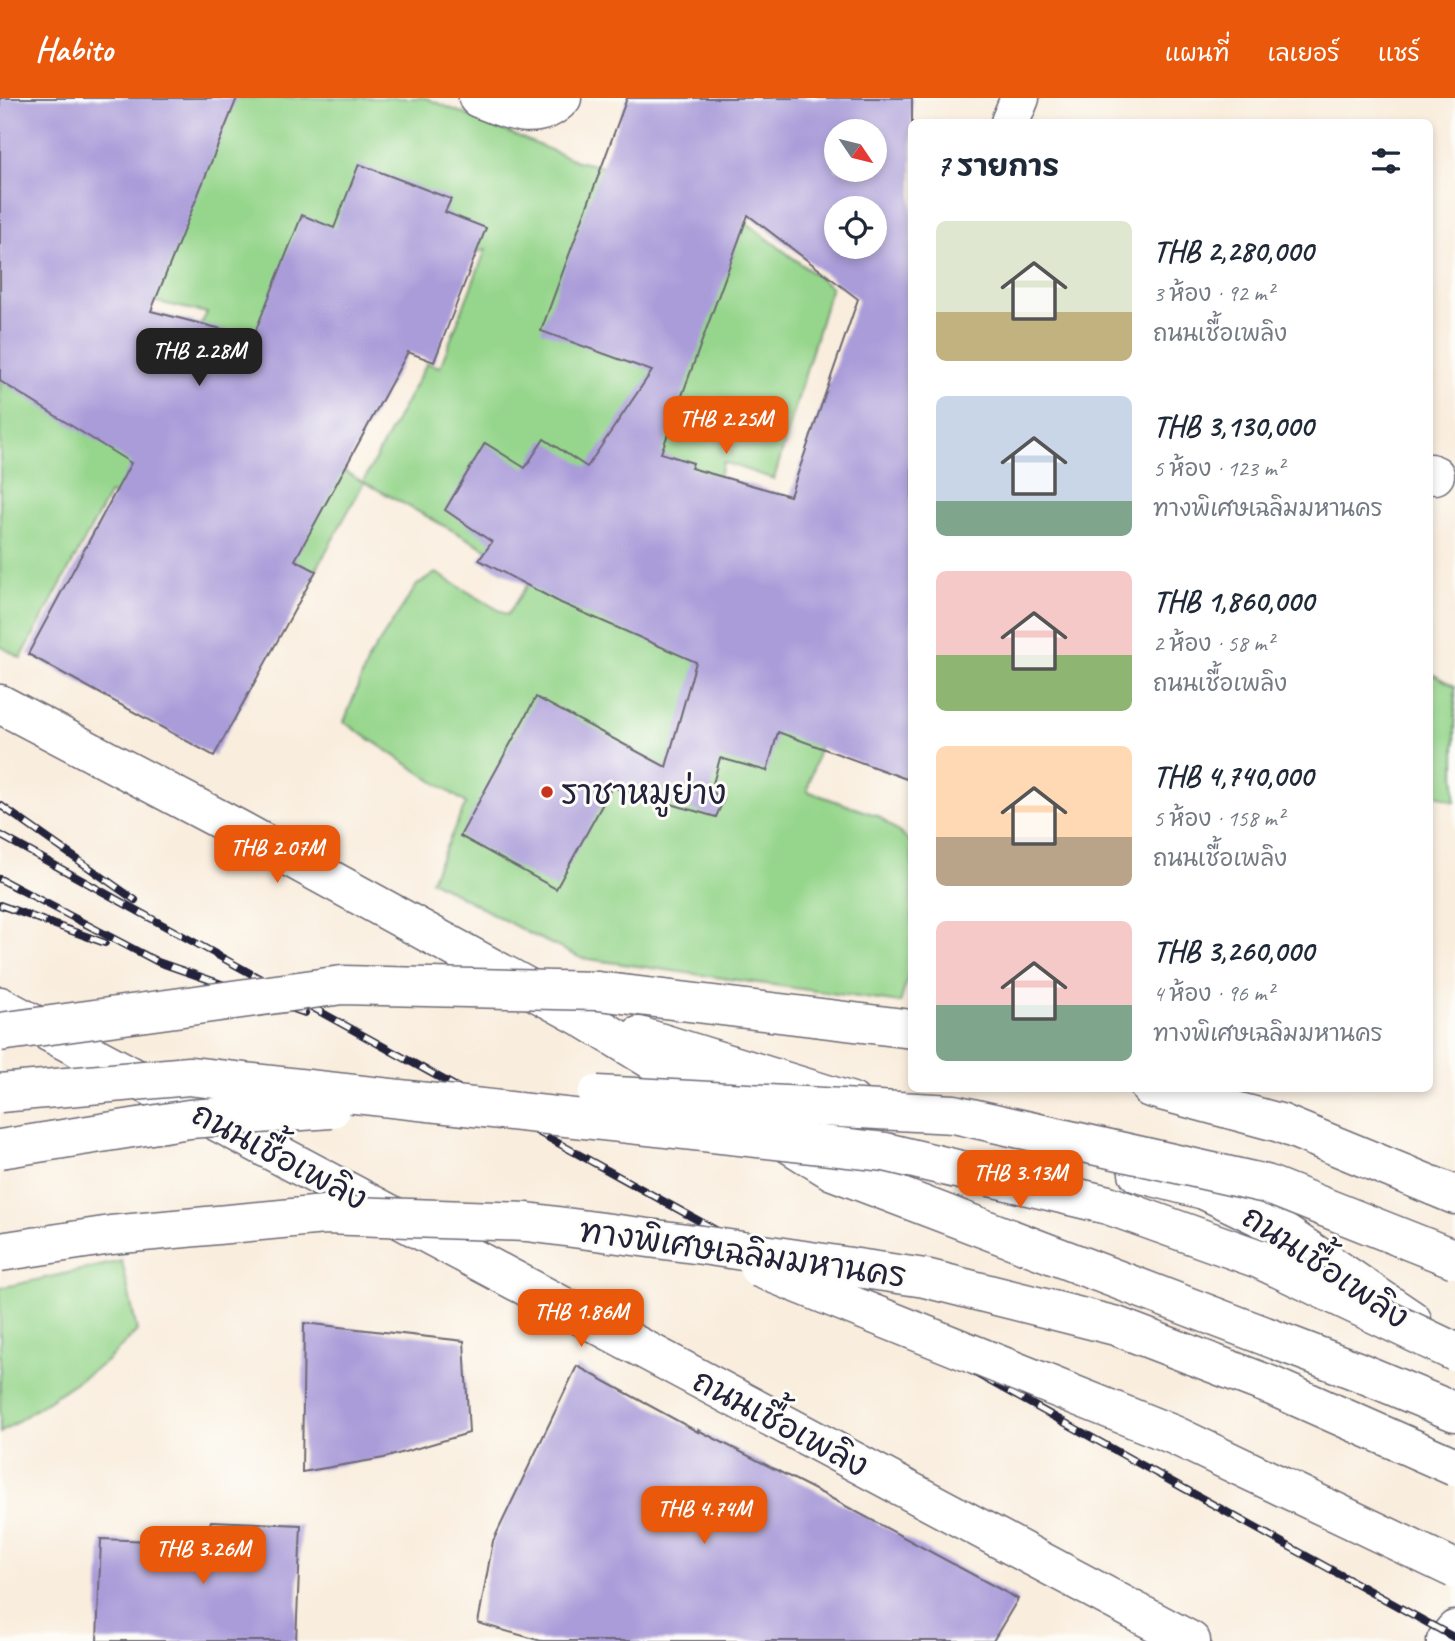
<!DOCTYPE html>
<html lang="th">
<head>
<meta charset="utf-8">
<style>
  body { margin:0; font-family:Caveat,"Playpen Sans Thai",sans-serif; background:#f2f2f3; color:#1f2937; height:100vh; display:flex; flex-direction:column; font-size:26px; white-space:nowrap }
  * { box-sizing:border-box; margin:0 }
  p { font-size:23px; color:#747a83 }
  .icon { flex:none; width:38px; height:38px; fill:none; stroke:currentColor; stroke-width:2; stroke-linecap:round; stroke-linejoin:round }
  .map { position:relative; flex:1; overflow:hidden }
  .drawer { position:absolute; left:908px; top:21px; width:525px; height:973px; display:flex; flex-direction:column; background:#fff; border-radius:10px; box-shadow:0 4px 10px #0003 }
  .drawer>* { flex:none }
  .needle { width:46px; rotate:125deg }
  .buttons { position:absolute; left:824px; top:21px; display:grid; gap:14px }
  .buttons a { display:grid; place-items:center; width:63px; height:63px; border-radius:50%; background:#fff; box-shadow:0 4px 10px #0003; font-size:35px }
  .price { position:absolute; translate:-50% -60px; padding:0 16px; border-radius:14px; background:#ea580c; color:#fff; font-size:23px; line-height:46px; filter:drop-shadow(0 2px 4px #0008) }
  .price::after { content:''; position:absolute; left:50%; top:42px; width:21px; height:16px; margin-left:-10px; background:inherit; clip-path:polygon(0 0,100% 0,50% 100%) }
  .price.active { background:#222; color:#fff }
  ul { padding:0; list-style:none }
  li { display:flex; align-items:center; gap:21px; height:175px; padding:0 28px }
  li span { display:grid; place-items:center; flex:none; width:196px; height:140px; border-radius:10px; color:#555 }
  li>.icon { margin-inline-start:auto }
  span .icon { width:84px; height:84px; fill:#fffc; stroke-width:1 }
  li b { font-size:30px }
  h2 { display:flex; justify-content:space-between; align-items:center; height:84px; padding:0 28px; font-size:30px }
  header { display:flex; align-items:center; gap:42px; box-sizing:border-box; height:98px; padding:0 35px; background:#ea580c; color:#fff }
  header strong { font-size:33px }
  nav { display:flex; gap:38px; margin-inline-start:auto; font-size:24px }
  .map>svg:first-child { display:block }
  .green { fill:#96d68c; stroke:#5c7c64; stroke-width:2; fill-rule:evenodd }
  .building { fill:#aa9cd9; fill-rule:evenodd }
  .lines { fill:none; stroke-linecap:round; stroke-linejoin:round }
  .minor-casing { stroke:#6d6974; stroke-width:41 }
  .tertiary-casing { stroke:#6d6974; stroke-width:41 }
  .motorway-casing { stroke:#6d6974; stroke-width:41 }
  .minor { stroke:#fff; stroke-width:38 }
  .tertiary { stroke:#fff; stroke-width:38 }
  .motorway { stroke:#fff; stroke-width:38 }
  .rail-casing { stroke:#22223b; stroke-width:8 }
  .rail { stroke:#fdfcf7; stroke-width:5; stroke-dasharray:16; stroke-linecap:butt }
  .motorway-bridge-casing { stroke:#6d6974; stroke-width:41; stroke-linecap:butt }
  .motorway-bridge { stroke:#fff; stroke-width:38 }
  .poi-dot { fill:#c8321e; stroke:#fdfcf7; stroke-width:2.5 }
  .labels { text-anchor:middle; stroke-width:6; stroke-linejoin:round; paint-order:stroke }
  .poi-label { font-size:33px; fill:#22223b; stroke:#fdfcf7; text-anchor:start }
  .street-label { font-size:33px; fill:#22223b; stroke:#fdfcf7 }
</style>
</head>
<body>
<header>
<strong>Habito</strong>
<nav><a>แผนที่</a><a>เลเยอร์</a><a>แชร์</a></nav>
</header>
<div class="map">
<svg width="1455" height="1543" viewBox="0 0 1455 1543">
  <rect width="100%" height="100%" fill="#fdfcf7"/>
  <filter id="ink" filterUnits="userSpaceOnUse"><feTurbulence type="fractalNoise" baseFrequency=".0143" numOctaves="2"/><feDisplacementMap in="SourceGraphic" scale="14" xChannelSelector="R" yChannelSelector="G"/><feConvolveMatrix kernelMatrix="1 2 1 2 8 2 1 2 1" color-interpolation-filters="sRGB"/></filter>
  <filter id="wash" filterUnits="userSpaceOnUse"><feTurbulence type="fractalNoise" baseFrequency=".00686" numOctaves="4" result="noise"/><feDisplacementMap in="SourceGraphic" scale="28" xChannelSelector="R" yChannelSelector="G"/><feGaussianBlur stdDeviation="1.57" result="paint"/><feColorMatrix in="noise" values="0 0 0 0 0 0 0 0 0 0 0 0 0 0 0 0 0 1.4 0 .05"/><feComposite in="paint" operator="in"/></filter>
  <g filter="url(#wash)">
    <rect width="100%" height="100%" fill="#f9eddd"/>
    <!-- green -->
    <g class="green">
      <path d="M229,0H426L577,63L705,93L831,189L774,381L723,364L684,501L833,599L807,693L878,718L912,745V866L900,905L581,860L528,835L431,782L466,705L344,624L369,560L417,487L436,475L507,517L534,477L364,384L304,494L110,395L21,560L0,548V169L150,319L207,215L148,202ZM486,151L440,269L427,265L363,384L320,358L393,186Z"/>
      <polygon points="1430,575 1455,588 1455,704 1430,694"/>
      <polygon points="122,1163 137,1233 107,1263 0,1335 0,1190"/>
    </g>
    <g id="blocks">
      <!-- building -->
      <g class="building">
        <polygon points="0,0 237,0 151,213 253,239 302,117 334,130 359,66 451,101 445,114 486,130 434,264 408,254 295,462 316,473 214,658 28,556 131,365 0,283"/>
        <path d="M627,0H912V683L778,634L767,673L720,660L711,693L724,701L716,719L612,689L556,791L460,738L536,599L666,669L696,564L561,505L479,462L492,444L445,412L485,345L525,370L544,341L587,369L652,273L541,233ZM836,33H875V72H836ZM836,110H875V149H836ZM748,117L858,201L790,398L691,370L693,365L661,355Z"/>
        <polygon points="304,1225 464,1243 469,1335 384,1360 302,1374"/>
        <polygon points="577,1268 698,1334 698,1332 829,1399 1018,1501 993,1543 541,1543 478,1525 493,1443"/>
        <polygon points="211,1423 301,1427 296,1543 97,1543 101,1441 204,1445"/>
      </g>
    </g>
  </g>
  <g filter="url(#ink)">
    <use href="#blocks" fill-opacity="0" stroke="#6d6974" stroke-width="2"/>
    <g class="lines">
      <defs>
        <g id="minor">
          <path d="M478,0C507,11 536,27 562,0"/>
          <polyline points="1010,24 1020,0"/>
          <polyline points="1430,375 1435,377"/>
          <polyline points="0,908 1191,1543"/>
          <polyline points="1446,1543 1455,1532"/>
        </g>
        <g id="tertiary">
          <polyline points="0,606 238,731 580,918 729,1009"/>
          <polyline points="639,938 852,1004"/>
          <polyline points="780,1040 833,1073 1357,1273 1455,1314"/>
          <polyline points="1138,1075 1204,1092 1260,1119 1412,1222"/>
        </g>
        <polyline id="motorway" points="1150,990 1280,1025 1455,1097"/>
      </defs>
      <!-- minor casing -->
      <use href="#minor" class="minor-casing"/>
      <!-- tertiary casing -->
      <use href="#tertiary" class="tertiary-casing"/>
      <!-- motorway casing -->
      <use href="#motorway" class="motorway-casing"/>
      <!-- minor -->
      <use href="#minor" class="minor"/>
      <!-- tertiary -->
      <use href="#tertiary" class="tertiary"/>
      <!-- motorway -->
      <use href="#motorway" class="motorway"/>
      <defs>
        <g id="rail">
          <polyline points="0,707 135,802"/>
          <polyline points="0,737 1455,1540"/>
          <polyline points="0,781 158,864 305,915"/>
          <polyline points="0,807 105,845"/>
        </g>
      </defs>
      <!-- rail casing -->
      <use href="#rail" class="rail-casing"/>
      <!-- rail -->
      <use href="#rail" class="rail"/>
      <defs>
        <g id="motorway-bridge">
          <polyline points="0,934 342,887 598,893 912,931"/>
          <polyline points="0,995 189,978 885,1054 1108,1107 1259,1161 1455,1254"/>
          <polyline points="597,997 954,1016 1266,1086 1455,1161"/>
          <polyline points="0,1051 189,1021 331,1011"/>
          <polyline points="0,1154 111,1137 324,1117 527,1124 702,1147 925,1180 1116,1228 1272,1288 1455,1369"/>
          <polyline points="759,1170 1174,1337 1455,1471"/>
        </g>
      </defs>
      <!-- motorway-bridge casing -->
      <use href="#motorway-bridge" class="motorway-bridge-casing"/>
      <!-- motorway-bridge -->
      <use href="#motorway-bridge" class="motorway-bridge"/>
    </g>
  </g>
  <!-- markers -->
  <circle class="poi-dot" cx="547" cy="694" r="7"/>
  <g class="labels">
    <!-- poi labels -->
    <g class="poi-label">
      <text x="561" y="706">ราชาหมูย่าง</text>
    </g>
    <!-- street labels -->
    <g class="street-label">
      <text transform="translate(280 1057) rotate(28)" y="12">ถนนเชื้อเพลิง</text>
      <text transform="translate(743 1154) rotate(8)" y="12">ทางพิเศษเฉลิมมหานคร</text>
      <text transform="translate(1326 1168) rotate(34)" y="12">ถนนเชื้อเพลิง</text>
      <text transform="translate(781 1324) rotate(28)" y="12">ถนนเชื้อเพลิง</text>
    </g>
  </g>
</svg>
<div class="buttons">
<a><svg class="needle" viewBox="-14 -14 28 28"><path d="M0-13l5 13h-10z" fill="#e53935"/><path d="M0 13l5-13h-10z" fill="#747a83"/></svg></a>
<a><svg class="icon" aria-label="locate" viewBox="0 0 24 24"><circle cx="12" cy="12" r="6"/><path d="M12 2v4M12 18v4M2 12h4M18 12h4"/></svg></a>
</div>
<b class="price active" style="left:199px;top:290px">THB 2.28M</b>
<b class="price" style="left:726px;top:358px">THB 2.25M</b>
<b class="price" style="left:277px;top:787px">THB 2.07M</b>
<b class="price" style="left:1020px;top:1112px">THB 3.13M</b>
<b class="price" style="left:581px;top:1251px">THB 1.86M</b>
<b class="price" style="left:704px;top:1448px">THB 4.74M</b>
<b class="price" style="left:203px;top:1488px">THB 3.26M</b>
<section class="drawer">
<h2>7 รายการ<svg class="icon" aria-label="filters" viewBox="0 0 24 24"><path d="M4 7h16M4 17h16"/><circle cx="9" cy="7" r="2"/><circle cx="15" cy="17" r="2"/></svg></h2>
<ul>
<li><span style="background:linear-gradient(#dfe7d0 65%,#c2b280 0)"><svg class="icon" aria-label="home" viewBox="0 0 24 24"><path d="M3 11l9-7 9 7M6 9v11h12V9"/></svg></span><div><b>THB 2,280,000</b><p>3 ห้อง · 92 m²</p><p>ถนนเชื้อเพลิง</p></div></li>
<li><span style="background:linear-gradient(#c9d6e8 75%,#7fa58c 0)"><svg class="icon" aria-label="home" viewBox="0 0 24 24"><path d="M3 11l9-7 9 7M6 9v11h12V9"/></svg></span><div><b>THB 3,130,000</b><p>5 ห้อง · 123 m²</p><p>ทางพิเศษเฉลิมมหานคร</p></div></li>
<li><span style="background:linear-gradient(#f6c9c9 60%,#8fb573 0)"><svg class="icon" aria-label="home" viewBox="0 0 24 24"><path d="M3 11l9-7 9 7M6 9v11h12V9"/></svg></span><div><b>THB 1,860,000</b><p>2 ห้อง · 58 m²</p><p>ถนนเชื้อเพลิง</p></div></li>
<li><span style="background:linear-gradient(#ffd9b3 65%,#b9a48a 0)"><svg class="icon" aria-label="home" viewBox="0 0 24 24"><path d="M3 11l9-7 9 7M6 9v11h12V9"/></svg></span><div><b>THB 4,740,000</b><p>5 ห้อง · 158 m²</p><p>ถนนเชื้อเพลิง</p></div></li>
<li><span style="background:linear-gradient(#f6c9c9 60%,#7fa58c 0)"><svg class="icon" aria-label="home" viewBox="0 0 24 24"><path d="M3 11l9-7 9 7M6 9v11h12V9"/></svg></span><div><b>THB 3,260,000</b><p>4 ห้อง · 96 m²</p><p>ทางพิเศษเฉลิมมหานคร</p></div></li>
</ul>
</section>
</div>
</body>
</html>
